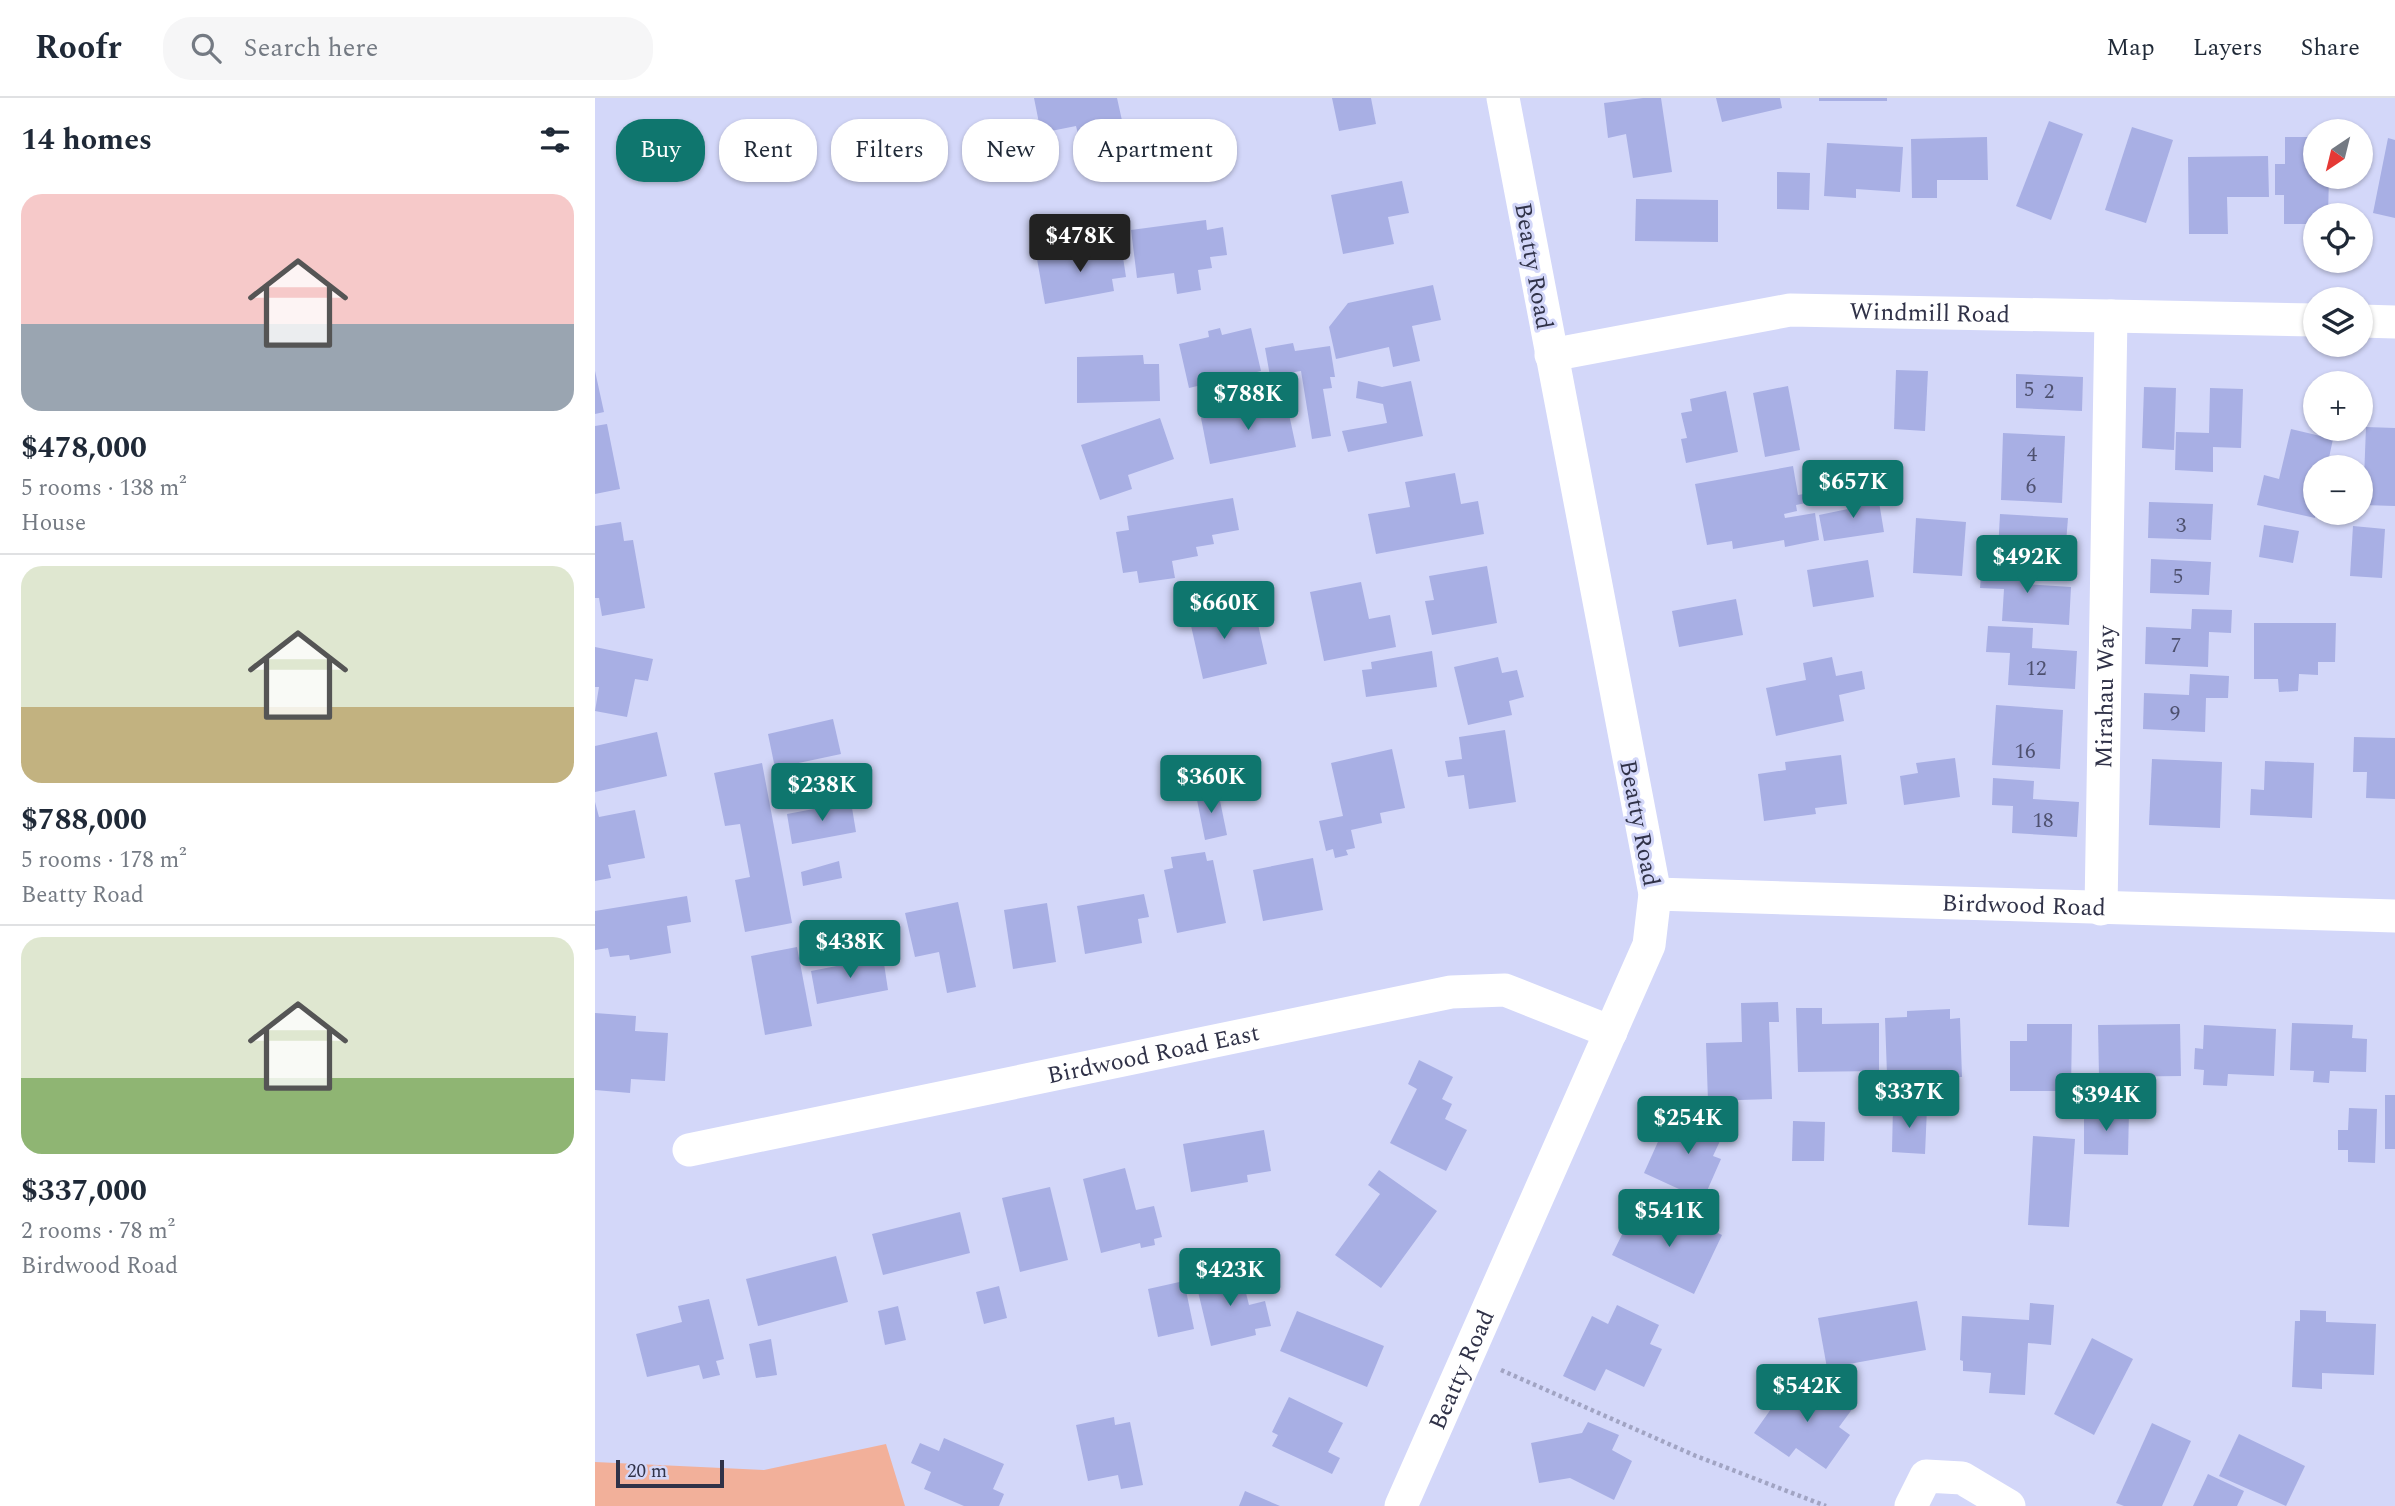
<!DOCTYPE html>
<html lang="en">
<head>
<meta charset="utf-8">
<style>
  body { margin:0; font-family:Spectral,serif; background:#f6f6f7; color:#1f2937; height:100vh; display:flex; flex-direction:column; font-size:26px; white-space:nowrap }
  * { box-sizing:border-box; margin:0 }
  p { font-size:23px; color:#747a83 }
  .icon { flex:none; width:38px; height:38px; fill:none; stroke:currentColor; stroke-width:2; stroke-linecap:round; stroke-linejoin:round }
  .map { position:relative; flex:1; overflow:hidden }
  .panel { display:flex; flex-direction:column; background:#fff; width:595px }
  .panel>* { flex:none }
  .banner { position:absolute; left:21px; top:21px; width:665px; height:63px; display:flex; gap:14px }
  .needle { width:46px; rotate:215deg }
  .controls { position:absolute; left:1708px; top:21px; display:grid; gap:14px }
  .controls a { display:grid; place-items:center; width:70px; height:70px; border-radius:50%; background:#fff; box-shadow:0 2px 5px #0004; font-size:35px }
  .scale { position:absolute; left:21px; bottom:18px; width:108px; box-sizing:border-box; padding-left:7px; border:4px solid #303248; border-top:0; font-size:19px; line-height:24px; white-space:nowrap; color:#303248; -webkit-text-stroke:5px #d3d7f9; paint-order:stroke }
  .price { position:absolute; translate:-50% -60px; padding:0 16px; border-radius:7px; background:#0f766e; color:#fff; font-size:23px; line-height:46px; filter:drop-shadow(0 2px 4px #0008) }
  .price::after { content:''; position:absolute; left:50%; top:42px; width:21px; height:16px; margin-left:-10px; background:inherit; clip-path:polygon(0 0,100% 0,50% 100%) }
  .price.selected { background:#222; color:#fff }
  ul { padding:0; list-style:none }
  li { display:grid; align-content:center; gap:14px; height:371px; padding:0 21px }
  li+li { border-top:2px solid #e0e1e3 }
  li span { display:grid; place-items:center; height:217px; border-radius:21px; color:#555 }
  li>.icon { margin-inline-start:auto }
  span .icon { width:126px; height:126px; fill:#fffc; stroke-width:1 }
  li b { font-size:30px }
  h2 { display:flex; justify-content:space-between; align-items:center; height:84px; padding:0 21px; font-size:30px }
  .pill { padding:0 24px; border-radius:28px; background:#fff; box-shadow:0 2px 5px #0004; font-size:24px; line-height:63px }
  .pill.selected { background:#0f766e; color:#fff }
  header { display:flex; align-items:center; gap:42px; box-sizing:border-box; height:98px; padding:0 35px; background:#fff; border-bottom:2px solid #e0e1e3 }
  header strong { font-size:33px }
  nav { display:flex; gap:38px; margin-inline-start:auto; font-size:24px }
  .search { width:490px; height:63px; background:#f6f6f7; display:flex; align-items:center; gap:18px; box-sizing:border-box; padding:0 24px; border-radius:28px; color:#747a83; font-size:26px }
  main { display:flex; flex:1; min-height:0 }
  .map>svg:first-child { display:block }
  .green { fill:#f2b09a }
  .building { fill:#a8afe4 }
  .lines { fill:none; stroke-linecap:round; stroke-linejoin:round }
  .path { stroke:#a1a4c3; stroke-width:4.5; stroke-dasharray:3.5 3.5; stroke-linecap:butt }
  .street { stroke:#fff; stroke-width:33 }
  .labels { text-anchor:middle; stroke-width:6; stroke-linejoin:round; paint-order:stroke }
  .number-label { font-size:21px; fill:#4e516f }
  .street-label { font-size:24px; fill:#303248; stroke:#d3d7f9 }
</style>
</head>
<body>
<header>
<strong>Roofr</strong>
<div class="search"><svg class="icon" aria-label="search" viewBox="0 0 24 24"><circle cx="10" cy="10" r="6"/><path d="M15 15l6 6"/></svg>Search here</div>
<nav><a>Map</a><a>Layers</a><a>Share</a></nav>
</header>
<main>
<section class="panel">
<h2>14 homes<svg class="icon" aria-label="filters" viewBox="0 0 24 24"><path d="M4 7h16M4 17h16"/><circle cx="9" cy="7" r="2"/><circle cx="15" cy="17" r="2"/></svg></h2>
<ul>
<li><span style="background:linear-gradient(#f6c9c9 60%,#9aa5b1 0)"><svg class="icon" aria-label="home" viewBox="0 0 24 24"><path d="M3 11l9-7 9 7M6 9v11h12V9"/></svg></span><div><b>$478,000</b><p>5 rooms · 138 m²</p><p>House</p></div></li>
<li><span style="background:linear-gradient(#dfe7d0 65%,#c2b280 0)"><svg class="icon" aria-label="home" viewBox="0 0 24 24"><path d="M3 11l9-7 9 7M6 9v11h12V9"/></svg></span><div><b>$788,000</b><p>5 rooms · 178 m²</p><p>Beatty Road</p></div></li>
<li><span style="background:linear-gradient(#dfe7d0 65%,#8fb573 0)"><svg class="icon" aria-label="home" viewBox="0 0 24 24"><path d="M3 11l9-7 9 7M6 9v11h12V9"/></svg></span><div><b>$337,000</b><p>2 rooms · 78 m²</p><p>Birdwood Road</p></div></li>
</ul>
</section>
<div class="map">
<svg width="1800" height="1408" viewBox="0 0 1800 1408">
  <rect width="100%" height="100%" fill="#d3d7f9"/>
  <!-- green -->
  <polygon class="green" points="291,1346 310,1408 0,1408 0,1364 169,1372"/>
  <!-- building -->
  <g class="building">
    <polygon points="439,0 522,0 528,27 483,36 481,28 446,35"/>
    <polygon points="737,0 776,0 781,26 744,33"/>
    <polygon points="1048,0 1066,0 1077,74 1038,80 1031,36 1013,40 1009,5"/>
    <polygon points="1121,0 1185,0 1187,10 1127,24"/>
    <rect x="1224" y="0" width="68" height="3"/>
    <polygon points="1454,23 1488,36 1456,122 1421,108"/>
    <polygon points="1537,29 1578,42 1551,125 1510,112"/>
    <polygon points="1392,39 1393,82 1342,82 1342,100 1317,100 1316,41"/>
    <polygon points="1690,39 1720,39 1720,79 1734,79 1733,117 1720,117 1720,126 1689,126 1689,97 1680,97 1680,66 1690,66"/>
    <polygon points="1793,40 1800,42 1800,120 1778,115"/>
    <polygon points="1232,45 1308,49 1305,94 1261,91 1261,100 1229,98"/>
    <polygon points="1673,58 1674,99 1632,99 1633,136 1594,136 1593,59"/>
    <polygon points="1182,74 1215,75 1214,112 1182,111"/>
    <polygon points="807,83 814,115 793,119 799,146 748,156 736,97"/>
    <polygon points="1041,101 1123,102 1123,144 1040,143"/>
    <polygon points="611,122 612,132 628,129 632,157 615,159 617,170 603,172 606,192 582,196 579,175 542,180 536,132"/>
    <polygon points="511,149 513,156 527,153 531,179 517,181 519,193 450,206 442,161"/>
    <polygon points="838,187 846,222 817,228 825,263 798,269 794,249 741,261 734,229 753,205"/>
    <polygon points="625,230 627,237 656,230 666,273 594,290 584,246 614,239 613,233"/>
    <polygon points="698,245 700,253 735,248 740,279 735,279 737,290 728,291 736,338 717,341 706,273 675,278 670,250"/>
    <polygon points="548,257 549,266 564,266 565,303 482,305 482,259"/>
    <polygon points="1301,272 1333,273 1330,333 1299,331"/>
    <polygon points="0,273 9,314 0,316"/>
    <polygon points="1421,276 1488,279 1487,313 1421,310"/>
    <polygon points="763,283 787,289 816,283 828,338 753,354 747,333 792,325 788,306 761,300"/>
    <polygon points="1193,288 1205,352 1170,359 1158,295"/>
    <polygon points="1549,289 1581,290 1579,352 1547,350"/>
    <polygon points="1615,290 1648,291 1646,350 1618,349 1618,374 1580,372 1581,334 1614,335"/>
    <polygon points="1131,293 1143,354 1091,365 1086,341 1092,340 1086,315 1097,313 1095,301"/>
    <polygon points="691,302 701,349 615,366 606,320"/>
    <polygon points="565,320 579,361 533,377 537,391 505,402 486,347"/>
    <polygon points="12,326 25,391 0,396 0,328"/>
    <polygon points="1771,329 1800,330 1800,408 1768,407"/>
    <polygon points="1696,331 1738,341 1732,369 1720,369 1720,420 1662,407 1669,377 1684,381"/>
    <polygon points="1408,335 1470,338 1467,405 1406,402"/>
    <polygon points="1198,368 1203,397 1214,395 1216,404 1201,407 1202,413 1189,416 1190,420 1220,415 1224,442 1190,449 1189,442 1138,451 1137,443 1112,447 1100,386"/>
    <polygon points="860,375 866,406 883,403 889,436 781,456 773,416 815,409 810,384"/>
    <polygon points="1283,398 1289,434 1229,443 1224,417 1253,411 1251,403"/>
    <polygon points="638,400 644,432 617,437 619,446 601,449 603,458 577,463 580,480 544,485 542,473 528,475 521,434 534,432 532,418"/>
    <polygon points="1554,404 1618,406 1616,442 1553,440"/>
    <polygon points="1405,416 1473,420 1470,457 1403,453"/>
    <polygon points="1321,420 1371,424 1367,478 1318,475"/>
    <polygon points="26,424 29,443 38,442 50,510 7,518 4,500 0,500 0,428"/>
    <polygon points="1669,427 1704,433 1698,465 1664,459"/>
    <polygon points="1758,428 1790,431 1787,480 1755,478"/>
    <polygon points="1556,461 1616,464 1614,497 1555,495"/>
    <polygon points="1273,462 1279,499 1218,509 1212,472"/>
    <polygon points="1387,464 1433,466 1431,486 1476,489 1474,527 1407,523 1409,491 1385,490"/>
    <polygon points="892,468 902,525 837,537 830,503 839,502 834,478"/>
    <polygon points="766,484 774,521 795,517 801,549 729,563 715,494"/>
    <polygon points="1141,501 1148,537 1084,549 1077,513"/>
    <polygon points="627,502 633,529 662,522 672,566 608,581 592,510"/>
    <polygon points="1597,511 1637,512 1636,535 1614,534 1613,569 1550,566 1551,529 1596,531"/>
    <polygon points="1659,525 1741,525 1740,564 1723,564 1723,577 1704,576 1703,593 1684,594 1683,581 1659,581"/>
    <polygon points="1393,528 1438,530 1437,550 1482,553 1480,591 1413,587 1415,555 1391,554"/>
    <polygon points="0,549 58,561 53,583 40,581 32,619 0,613 4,589 0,589"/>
    <polygon points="837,553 842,589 771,599 767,572 777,571 776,564"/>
    <polygon points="903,559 907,575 922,572 929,599 914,603 917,617 873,627 859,569"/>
    <polygon points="1237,559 1241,578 1267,573 1270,591 1244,597 1249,623 1181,638 1171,590 1211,582 1208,565"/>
    <polygon points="1595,576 1634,578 1633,600 1611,600 1610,634 1548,631 1549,595 1594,597"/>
    <polygon points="1401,607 1468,612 1465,671 1397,667"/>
    <polygon points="238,621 246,656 180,670 173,636"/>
    <polygon points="910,632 921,704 874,711 869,677 853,679 850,663 867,661 864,639"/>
    <polygon points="62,634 72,678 0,694 0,648"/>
    <polygon points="1759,639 1800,640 1800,701 1771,700 1772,674 1758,674"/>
    <polygon points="797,651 810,710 785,715 787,725 756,732 760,750 751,752 753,757 740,760 738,751 731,753 724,723 748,718 736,665"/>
    <polygon points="1246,657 1252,706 1220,710 1221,716 1169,723 1163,676 1191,672 1190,664"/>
    <polygon points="1360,660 1365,699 1309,707 1305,678 1323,675 1321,665"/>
    <polygon points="1557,661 1627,664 1625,730 1554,727"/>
    <polygon points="1670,663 1719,665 1717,720 1655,717 1656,691 1669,692"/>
    <polygon points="167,665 197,825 150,834 140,782 155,779 145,726 130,728 119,675"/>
    <polygon points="1398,680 1439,683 1438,701 1484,704 1482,739 1417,735 1418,708 1397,707"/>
    <polygon points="227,683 231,700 195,708 192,695 205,692 204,688"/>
    <polygon points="623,693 632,737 610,742 601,697"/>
    <polygon points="0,704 4,719 40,712 50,760 13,767 16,780 0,783"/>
    <polygon points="256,704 261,734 197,746 192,716"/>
    <polygon points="610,754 612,763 618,762 631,825 582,835 569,772 578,770 576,759"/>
    <polygon points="718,760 728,812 668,823 658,772"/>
    <polygon points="244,763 247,780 208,788 206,774"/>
    <polygon points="549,796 554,819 543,821 547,845 490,856 482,808"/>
    <polygon points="92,798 96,824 72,828 76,855 35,862 34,857 15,859 13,850 0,852 0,813"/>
    <polygon points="363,804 381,889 352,895 344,854 320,859 310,815"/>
    <polygon points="452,805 461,864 418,871 409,812"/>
    <polygon points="259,841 262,859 237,863 233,846"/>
    <polygon points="202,849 217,928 170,937 156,858"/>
    <polygon points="288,859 293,892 222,906 216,873"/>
    <polygon points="1183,904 1184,924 1174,924 1177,1001 1113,1003 1111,945 1147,944 1146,905"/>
    <polygon points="1201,910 1227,910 1227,926 1284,925 1284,973 1203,974"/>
    <polygon points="1355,911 1355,921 1365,920 1367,979 1356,979 1356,990 1324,991 1324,977 1292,977 1290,920 1312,919 1312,913"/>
    <polygon points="0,915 41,918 40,933 73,935 70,983 36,981 35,995 0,992"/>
    <polygon points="1697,925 1758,927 1757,940 1772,941 1771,974 1735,973 1734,985 1718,984 1719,973 1695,972"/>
    <polygon points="1432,926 1477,926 1476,993 1415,993 1415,943 1432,943"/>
    <polygon points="1585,926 1586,978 1504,979 1503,927"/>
    <polygon points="1609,927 1681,931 1679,978 1633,976 1632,988 1608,987 1609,972 1599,971 1600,950 1608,951"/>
    <polygon points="824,962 858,979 847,1001 857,1006 850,1021 872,1032 851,1073 795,1045 822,991 813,986"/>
    <rect x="1790" y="997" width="10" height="54"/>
    <polygon points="1298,1008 1332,1010 1330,1056 1297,1054"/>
    <polygon points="1754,1010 1782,1011 1780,1065 1753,1064 1753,1052 1743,1052 1743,1032 1753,1032"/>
    <polygon points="1090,1012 1131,1030 1118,1058 1126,1061 1108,1102 1049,1075 1066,1037 1077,1042"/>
    <polygon points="1489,1013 1534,1013 1533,1057 1489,1056"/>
    <polygon points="1198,1023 1230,1024 1229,1063 1197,1063"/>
    <polygon points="669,1032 676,1073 652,1077 653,1084 596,1094 588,1046"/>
    <polygon points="1438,1038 1480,1041 1474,1129 1433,1127"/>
    <polygon points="530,1070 541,1112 559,1108 567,1139 559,1141 560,1147 546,1150 545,1145 506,1155 488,1081"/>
    <polygon points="784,1072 842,1113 786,1190 740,1157 785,1096 773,1087"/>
    <polygon points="455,1089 473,1162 425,1174 407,1100"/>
    <polygon points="1077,1113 1127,1137 1099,1196 1017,1157 1037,1116 1069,1131"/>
    <polygon points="365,1114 375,1155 288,1177 277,1136"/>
    <polygon points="241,1158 253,1204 163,1228 151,1181"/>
    <polygon points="645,1171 654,1207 670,1203 676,1228 660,1231 661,1237 616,1248 600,1181"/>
    <polygon points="589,1183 599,1231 563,1239 553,1191"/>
    <polygon points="404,1188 412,1220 389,1226 381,1194"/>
    <polygon points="114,1201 129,1261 121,1263 125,1277 108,1281 104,1267 52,1279 41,1236 87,1224 83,1208"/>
    <polygon points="1322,1203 1331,1252 1232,1270 1223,1220"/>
    <polygon points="1435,1205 1459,1207 1456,1247 1433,1245 1430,1297 1394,1295 1396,1275 1368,1273 1368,1263 1365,1262 1367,1218 1434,1222"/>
    <polygon points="1022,1207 1064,1227 1055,1246 1067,1251 1049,1289 1011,1271 1000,1293 968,1278 997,1218 1013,1226"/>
    <polygon points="303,1208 311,1242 290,1247 283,1213"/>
    <polygon points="1705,1212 1731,1213 1731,1224 1781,1226 1779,1277 1727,1275 1727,1291 1697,1289 1700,1223 1705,1223"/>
    <polygon points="702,1213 789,1248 772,1289 685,1253"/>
    <polygon points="1497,1240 1538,1261 1499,1337 1459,1316"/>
    <polygon points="176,1241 182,1277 161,1280 154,1246"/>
    <polygon points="1222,1285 1258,1310 1244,1329 1255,1337 1231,1371 1201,1350 1194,1359 1159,1335 1193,1287 1212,1300"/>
    <polygon points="694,1299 748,1325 733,1354 745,1360 737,1376 677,1348 683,1337 677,1334"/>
    <polygon points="519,1319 520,1327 535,1324 548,1387 526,1391 523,1377 493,1383 481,1327"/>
    <polygon points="993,1324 1024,1337 1017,1352 1037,1363 1019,1402 975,1380 944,1385 936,1345 987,1335"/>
    <polygon points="1557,1325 1596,1343 1567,1408 1529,1408 1521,1405"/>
    <polygon points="1644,1336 1710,1368 1691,1408 1624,1378"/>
    <polygon points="349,1340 409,1366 398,1391 409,1396 404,1408 369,1408 329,1391 336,1374 316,1365 325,1345 344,1353"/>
    <polygon points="1613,1376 1649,1393 1642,1408 1598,1408"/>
    <polygon points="650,1393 685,1408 644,1408"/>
  </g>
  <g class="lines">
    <!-- path -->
    <polyline class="path" points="906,1272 1101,1358 1231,1408"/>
    <!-- street -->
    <g class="street">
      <polyline points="1766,223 1800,224"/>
      <path id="s1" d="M956,257L1195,212L1720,222"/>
      <path id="s2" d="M1060,796L1800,818"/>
      <path id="s3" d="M1506,811L1516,218"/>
      <path id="s4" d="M94,1052L856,894L910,892L1016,934"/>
      <path id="s5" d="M806,1408L1054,847L1060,796L908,0"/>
      <polyline points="1316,1408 1331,1378 1367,1380 1414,1408"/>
    </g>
  </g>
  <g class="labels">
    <!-- number labels -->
    <g class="number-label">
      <text x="1434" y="298">5</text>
      <text x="1454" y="300">2</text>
      <text x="1437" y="363">4</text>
      <text x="1436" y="395">6</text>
      <text x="1586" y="434">3</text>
      <text x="1583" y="485">5</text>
      <text x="1581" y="554">7</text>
      <text x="1441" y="577">12</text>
      <text x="1580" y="622">9</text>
      <text x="1430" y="660">16</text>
      <text x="1448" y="729">18</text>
    </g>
    <!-- street labels -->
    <g class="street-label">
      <text transform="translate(939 168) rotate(80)" y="8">Beatty Road</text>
      <text dy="8" stroke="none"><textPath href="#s1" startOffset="383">Windmill Road</textPath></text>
      <text dy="8" stroke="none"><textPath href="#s3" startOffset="212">Mirahau Way</textPath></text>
      <text transform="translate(1045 725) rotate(79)" y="8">Beatty Road</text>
      <text dy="8" stroke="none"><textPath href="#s2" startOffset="369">Birdwood Road</textPath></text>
      <text dy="8" stroke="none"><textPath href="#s4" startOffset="474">Birdwood Road East</textPath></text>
      <text dy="8" stroke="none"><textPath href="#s5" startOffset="149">Beatty Road</textPath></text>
    </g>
  </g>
</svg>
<div class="controls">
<a><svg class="needle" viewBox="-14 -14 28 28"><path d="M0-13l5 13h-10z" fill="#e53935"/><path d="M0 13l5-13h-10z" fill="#747a83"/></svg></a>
<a><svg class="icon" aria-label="locate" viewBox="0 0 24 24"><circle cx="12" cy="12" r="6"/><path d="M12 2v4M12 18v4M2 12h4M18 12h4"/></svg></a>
<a><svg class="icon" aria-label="layers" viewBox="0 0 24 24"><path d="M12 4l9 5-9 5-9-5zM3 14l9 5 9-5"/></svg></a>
<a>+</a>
<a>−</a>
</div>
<div class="scale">20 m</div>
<b class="price selected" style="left:485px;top:176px">$478K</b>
<b class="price" style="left:653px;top:334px">$788K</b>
<b class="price" style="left:1258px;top:422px">$657K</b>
<b class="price" style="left:1432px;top:497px">$492K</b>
<b class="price" style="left:629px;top:543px">$660K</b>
<b class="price" style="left:616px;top:717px">$360K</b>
<b class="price" style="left:227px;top:725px">$238K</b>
<b class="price" style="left:255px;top:882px">$438K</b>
<b class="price" style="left:1314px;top:1032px">$337K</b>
<b class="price" style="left:1511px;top:1035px">$394K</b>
<b class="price" style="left:1093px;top:1058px">$254K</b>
<b class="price" style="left:1074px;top:1151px">$541K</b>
<b class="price" style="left:635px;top:1210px">$423K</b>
<b class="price" style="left:1212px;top:1326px">$542K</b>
<div class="banner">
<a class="pill selected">Buy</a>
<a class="pill">Rent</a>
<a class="pill">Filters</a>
<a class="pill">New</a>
<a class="pill">Apartment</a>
</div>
</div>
</main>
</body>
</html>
